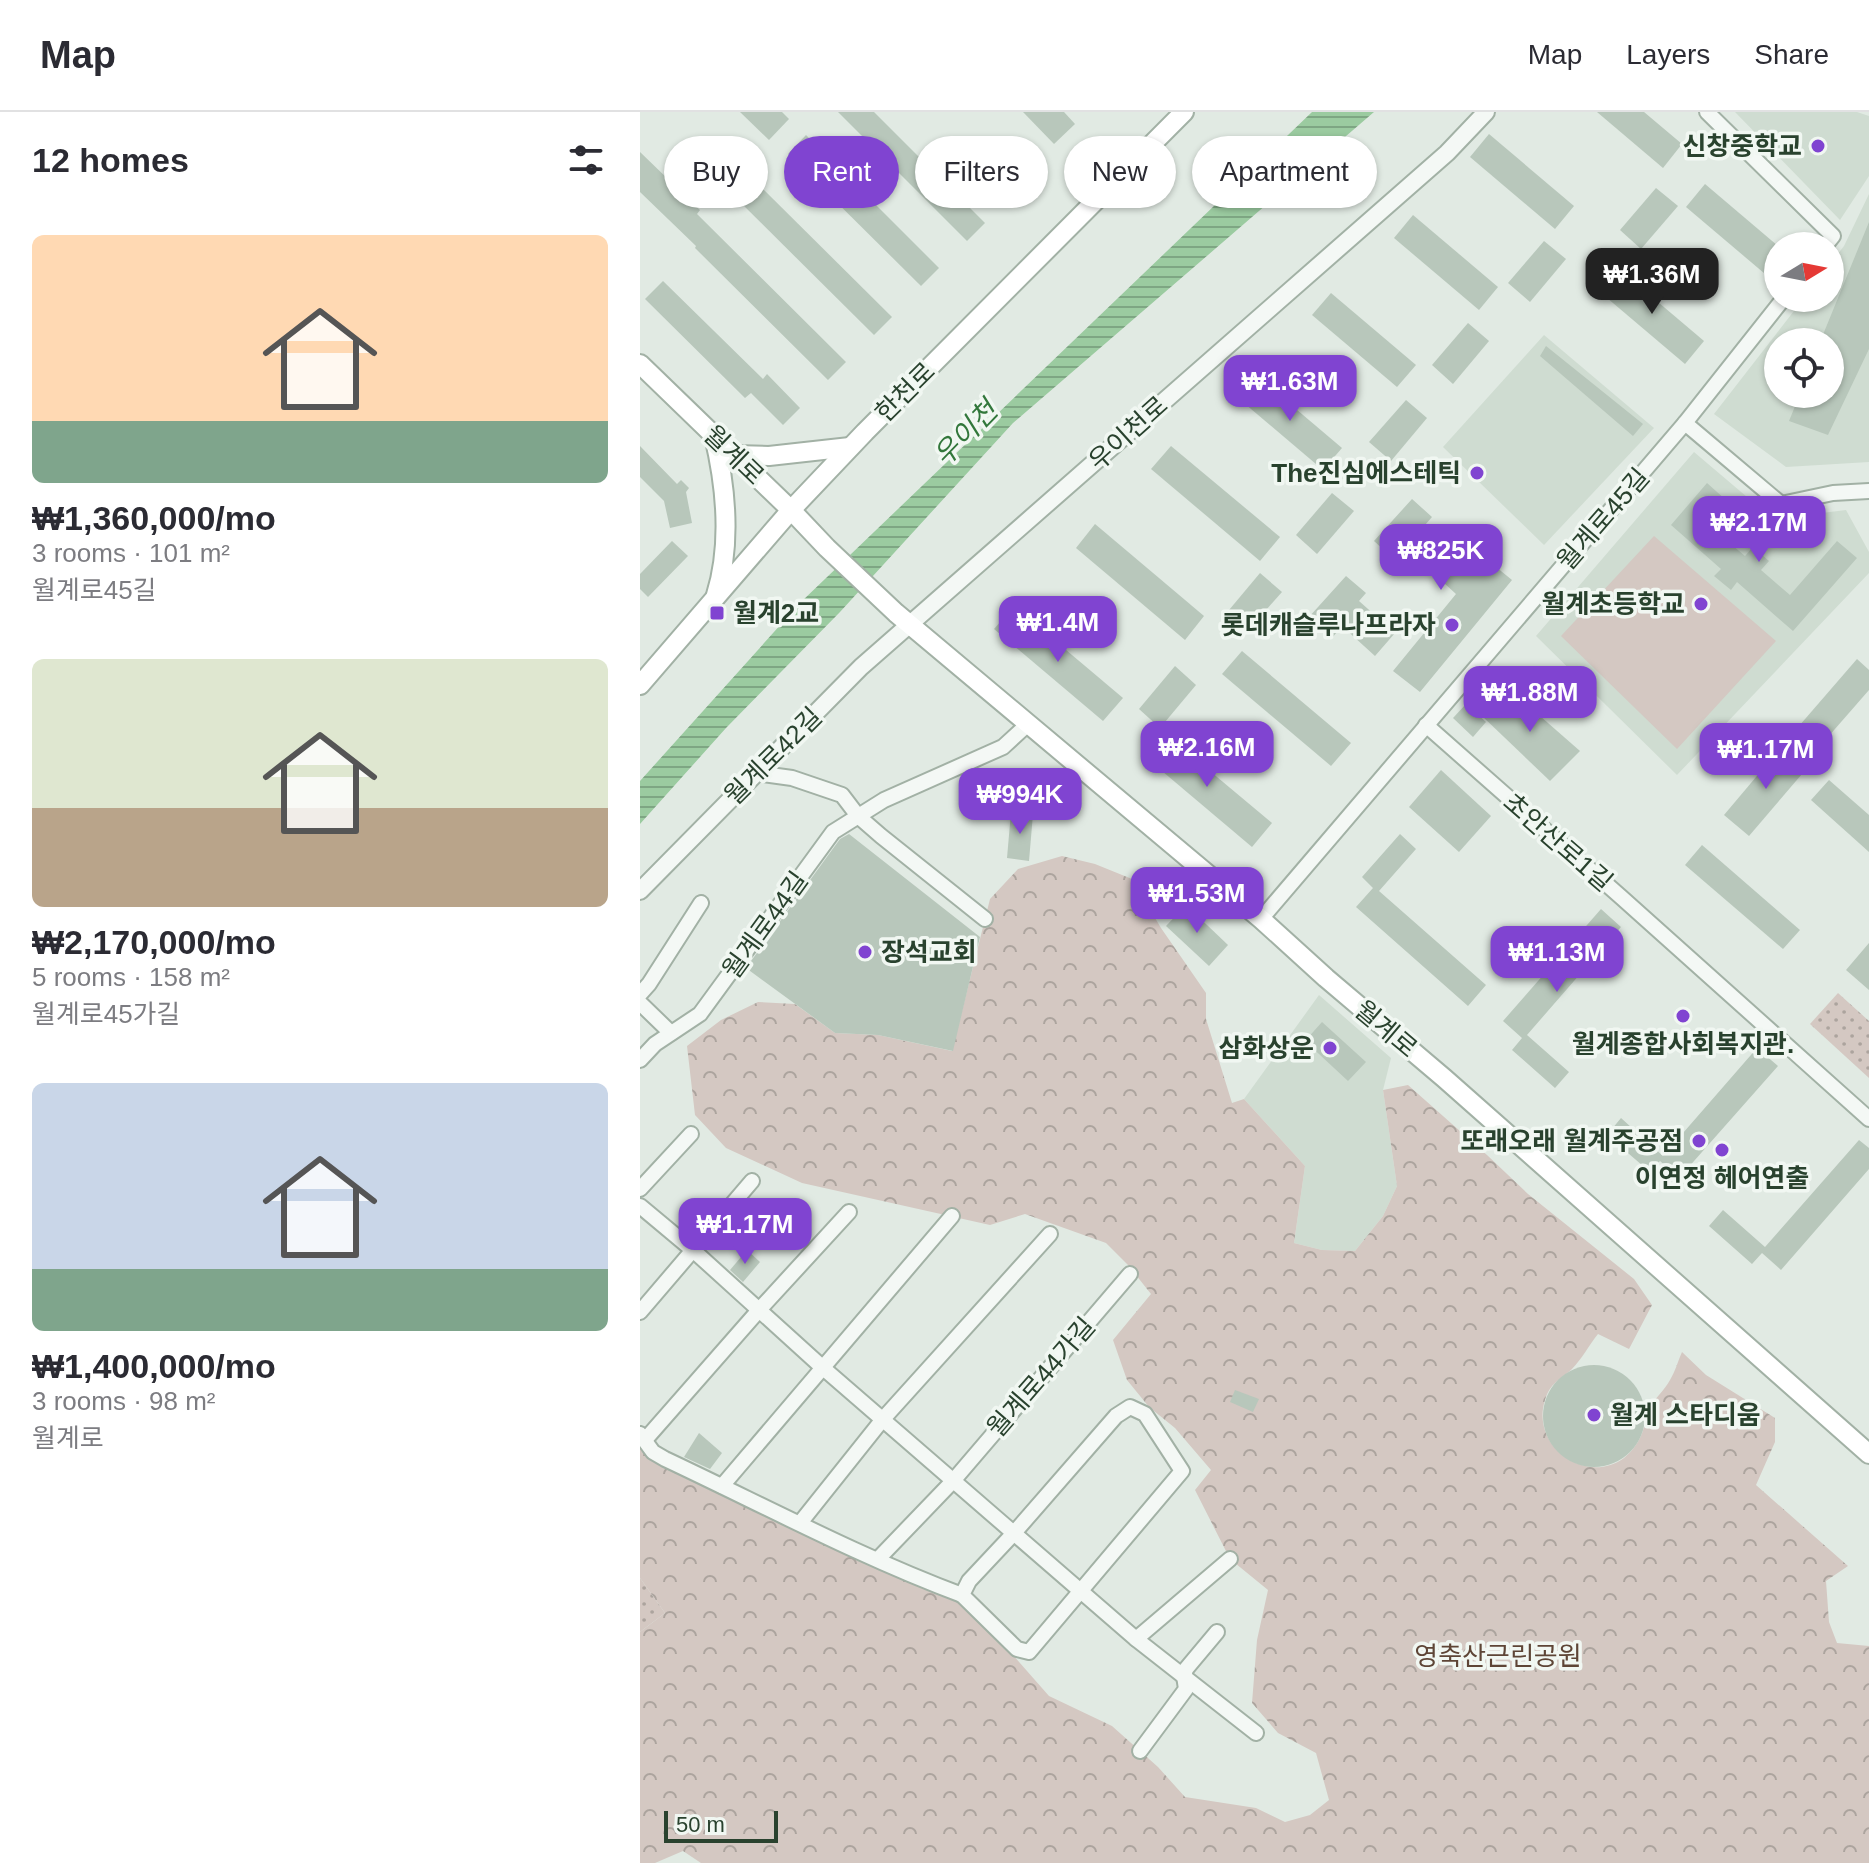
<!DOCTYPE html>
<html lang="en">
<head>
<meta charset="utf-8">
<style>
  body { margin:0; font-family:Arial,"Noto Sans KR",sans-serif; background:#f7f7f7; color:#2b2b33; height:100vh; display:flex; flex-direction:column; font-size:30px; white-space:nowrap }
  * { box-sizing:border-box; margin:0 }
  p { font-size:26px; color:#7c7c81 }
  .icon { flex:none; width:44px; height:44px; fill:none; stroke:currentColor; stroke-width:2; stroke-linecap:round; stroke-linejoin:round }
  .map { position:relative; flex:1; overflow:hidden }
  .drawer { display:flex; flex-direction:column; background:#fff; width:640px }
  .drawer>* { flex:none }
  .banner { position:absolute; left:24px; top:24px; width:760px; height:72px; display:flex; gap:16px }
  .needle { width:52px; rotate:80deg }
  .fabs { position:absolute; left:1124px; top:120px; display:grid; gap:16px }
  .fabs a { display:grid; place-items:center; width:80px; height:80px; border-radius:50%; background:#fff; box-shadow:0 2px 6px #0004; font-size:40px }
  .scale { position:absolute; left:24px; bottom:20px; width:114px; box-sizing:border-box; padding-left:8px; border:4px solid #29422e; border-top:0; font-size:22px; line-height:28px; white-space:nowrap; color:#29422e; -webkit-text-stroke:6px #f1f7f2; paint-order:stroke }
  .price { position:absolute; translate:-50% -68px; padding:0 18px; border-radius:16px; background:#8044d1; color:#fff; font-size:26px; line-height:52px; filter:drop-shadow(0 2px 4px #0008) }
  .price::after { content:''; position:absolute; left:50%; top:48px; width:24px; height:18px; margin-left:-12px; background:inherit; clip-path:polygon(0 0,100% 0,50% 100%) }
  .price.active { background:#222; color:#fff }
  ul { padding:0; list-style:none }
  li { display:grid; align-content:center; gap:16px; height:424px; padding:0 32px }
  li span { display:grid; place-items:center; height:248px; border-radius:12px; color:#555 }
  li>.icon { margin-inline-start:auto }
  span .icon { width:144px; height:144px; fill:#fffc; stroke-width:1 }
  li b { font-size:34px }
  h2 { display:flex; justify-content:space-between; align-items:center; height:96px; padding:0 32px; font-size:34px }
  .chip { padding:0 28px; border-radius:36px; background:#fff; box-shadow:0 2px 6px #0004; font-size:28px; line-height:72px }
  .chip.active { background:#8044d1; color:#fff }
  header { display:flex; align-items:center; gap:48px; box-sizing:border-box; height:112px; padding:0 40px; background:#fff; border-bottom:2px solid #e1e1e2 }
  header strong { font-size:38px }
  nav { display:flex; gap:44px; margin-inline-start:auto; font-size:28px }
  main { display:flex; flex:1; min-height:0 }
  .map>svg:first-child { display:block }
  .built { fill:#cfdcd1; fill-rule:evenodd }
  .green { fill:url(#green-dots) }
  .forest { fill:url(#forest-crowns) }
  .pitch { fill:#d4c8c2 }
  .water { fill:url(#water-rules) }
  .building { fill:#b8c7bb }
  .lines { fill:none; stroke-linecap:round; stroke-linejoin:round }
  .minor-casing { stroke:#a2b1a5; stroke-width:18 }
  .tertiary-casing { stroke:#a2b1a5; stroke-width:20 }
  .secondary-casing { stroke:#a2b1a5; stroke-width:22 }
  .minor { stroke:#f4f8f5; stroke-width:14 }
  .tertiary { stroke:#f4f8f5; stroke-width:16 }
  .secondary { stroke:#fff; stroke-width:18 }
  .poi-dot { fill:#8044d1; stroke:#f1f7f2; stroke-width:3 }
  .labels { text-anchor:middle; stroke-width:7; stroke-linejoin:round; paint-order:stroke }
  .poi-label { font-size:26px; font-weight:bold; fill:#29422e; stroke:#f1f7f2; text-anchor:end }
  .street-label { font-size:26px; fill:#29422e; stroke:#f1f7f2 }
  .park-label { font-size:26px; fill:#5e4536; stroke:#f1f7f2 }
  .water-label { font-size:28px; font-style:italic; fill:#32773b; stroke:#f1f7f2 }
</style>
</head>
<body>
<header>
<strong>Map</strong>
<nav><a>Map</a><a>Layers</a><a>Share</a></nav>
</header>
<main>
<section class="drawer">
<h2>12 homes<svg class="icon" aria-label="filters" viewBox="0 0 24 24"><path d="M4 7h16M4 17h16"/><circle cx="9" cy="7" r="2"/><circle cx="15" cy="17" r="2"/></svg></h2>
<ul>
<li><span style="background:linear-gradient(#ffd9b3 75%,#7fa58c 0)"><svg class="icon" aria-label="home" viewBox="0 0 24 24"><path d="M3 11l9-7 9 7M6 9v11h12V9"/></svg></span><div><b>₩1,360,000/mo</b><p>3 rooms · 101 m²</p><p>월계로45길</p></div></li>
<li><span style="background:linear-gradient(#dfe7d0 60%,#b9a48a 0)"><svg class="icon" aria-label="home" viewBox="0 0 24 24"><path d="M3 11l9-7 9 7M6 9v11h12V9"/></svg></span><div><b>₩2,170,000/mo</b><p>5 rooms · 158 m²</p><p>월계로45가길</p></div></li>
<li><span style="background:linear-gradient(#c9d6e8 75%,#7fa58c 0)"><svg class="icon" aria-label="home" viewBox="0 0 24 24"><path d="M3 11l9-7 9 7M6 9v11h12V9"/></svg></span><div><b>₩1,400,000/mo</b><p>3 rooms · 98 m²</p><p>월계로</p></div></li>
</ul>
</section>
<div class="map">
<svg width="1229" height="1751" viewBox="0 0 1229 1751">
  <defs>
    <pattern id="green-dots" width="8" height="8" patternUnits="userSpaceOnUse" patternTransform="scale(2)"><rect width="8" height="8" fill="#d4c8c2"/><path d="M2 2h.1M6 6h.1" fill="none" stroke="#aca49e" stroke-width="1.8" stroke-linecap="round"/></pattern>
    <pattern id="forest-crowns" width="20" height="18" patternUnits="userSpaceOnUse" patternTransform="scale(2)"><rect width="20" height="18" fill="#d4c8c2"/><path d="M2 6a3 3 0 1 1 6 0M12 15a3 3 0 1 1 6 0" fill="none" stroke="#aca49e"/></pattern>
    <pattern id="water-rules" width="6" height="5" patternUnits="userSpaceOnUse" patternTransform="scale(2)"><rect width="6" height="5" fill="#9bcba0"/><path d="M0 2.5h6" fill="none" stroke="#7ea683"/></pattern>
  </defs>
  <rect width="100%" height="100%" fill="#e1eae3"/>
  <!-- built -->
  <g class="built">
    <polygon points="1095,0 1217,0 1229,4 1229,64 1200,108"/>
    <path d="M1229,82V350L1146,355L1074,302L1164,186H1190V152L1204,134ZM1138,230H1190V282H1138Z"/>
    <polygon points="904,223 1014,316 904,433 803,335"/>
    <polygon points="1054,340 1133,407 1206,398 1229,440 1229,461 1037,663 896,524"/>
    <polygon points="679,883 751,946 743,978 757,1074 743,1104 715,1139 682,1138 654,1131 665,1054 604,987"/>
  </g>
  <!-- green -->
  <g class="green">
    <polygon points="1198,881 1229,909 1229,966 1170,912"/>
    <polygon points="0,1466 25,1501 0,1520"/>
  </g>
  <!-- forest -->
  <path class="forest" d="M422,744L455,752L492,767L521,816L566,881V907L592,991L604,987L665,1054L654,1131L682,1138L715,1139L743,1104L757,1074L743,978L768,973L847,1043L888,1082L994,1167L1012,1193L989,1237L958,1222C949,1233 942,1247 932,1257C920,1268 910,1271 905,1288C890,1334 946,1374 984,1346C994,1338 1001,1327 1004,1315C1006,1309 1005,1304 1008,1298C1014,1287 1024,1279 1030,1268C1035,1260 1038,1249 1042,1240L1066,1263L1135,1306V1330L1116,1373L1208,1454L1186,1469L1189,1510L1197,1531L1229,1534V1751H61L43,1739L15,1751H0V1520L25,1501L0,1466V1335L11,1347L199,1437L319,1490L373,1543L409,1584L472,1614L518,1655L545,1685L616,1696L645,1710L670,1703L689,1688L676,1641L638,1621L612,1591L617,1528L628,1478L590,1447L555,1378L571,1358L535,1316L509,1295L487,1268L473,1228L511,1182L488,1153L466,1131L385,1102L350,1113L162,1071L86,1036L55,1003L47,934L81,908L118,890L155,892L195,921L238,923L312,939L350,787L378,757Z"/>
  <!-- pitch -->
  <polygon class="pitch" points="1014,424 1136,529 1037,637 921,524"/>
  <!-- water -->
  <polygon class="water" points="672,0 734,0 373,311 200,500 86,616 0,712 0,669 161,490"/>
  <!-- building -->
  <g class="building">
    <polygon points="100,0 142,0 149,7 129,28"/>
    <polygon points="198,0 234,0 345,111 327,129"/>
    <polygon points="383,0 424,0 435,12 414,32"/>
    <polygon points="957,0 1004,0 1042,32 1023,56"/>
    <polygon points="849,22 934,94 915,117 830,45"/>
    <polygon points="166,23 299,156 281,174 148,42"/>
    <polygon points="0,40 60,98 57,102 206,250 188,268 55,136 56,134 0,80"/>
    <polygon points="1065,72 1138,134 1138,159 1131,167 1046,95"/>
    <polygon points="119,73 252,205 234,223 101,91"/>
    <polygon points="1016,76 1038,94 1001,137 980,118"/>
    <polygon points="773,103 858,175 839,198 754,126"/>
    <polygon points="1229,110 1229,237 1188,323 1149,309 1160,282 1190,282 1190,230 1180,230"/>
    <polygon points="904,129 926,147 890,190 868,171"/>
    <polygon points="979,157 1064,229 1045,252 960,180"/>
    <polygon points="23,169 123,267 127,262 160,296 143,313 111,281 105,286 5,187"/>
    <polygon points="691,181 776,253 757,275 672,203"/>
    <polygon points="828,211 849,229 813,272 792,253"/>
    <polygon points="906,234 1003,312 993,324 900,244"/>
    <polygon points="617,264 702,336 683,358 598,286"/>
    <polygon points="766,288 787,306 751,349 729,330"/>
    <polygon points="0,334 37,372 41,368 49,376 46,380 52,411 30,416 24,389 0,365"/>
    <polygon points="531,334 640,425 620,449 511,357"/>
    <polygon points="1067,371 1086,388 1066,411 1105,444 1113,435 1129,449 1121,458 1150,483 1197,429 1217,446 1153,519 1097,470 1091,478 1074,464 1081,457 1031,413"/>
    <polygon points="692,381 714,399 677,442 656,423"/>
    <polygon points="772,387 792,405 785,413 835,458 845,446 872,468 780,580 753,559 816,482 768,438 757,450 734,429"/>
    <polygon points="455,412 564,504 545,528 436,436"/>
    <polygon points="32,429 48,444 8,485 0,477 0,462"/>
    <polygon points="620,461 642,480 605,522 584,504"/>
    <polygon points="706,464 726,481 719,489 755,521 735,544 702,514 692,526 669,505"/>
    <polygon points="374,494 483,586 463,609 354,517"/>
    <polygon points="602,539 711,631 691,654 582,562"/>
    <polygon points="1217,547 1229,558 1229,578 1181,633 1159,614"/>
    <polygon points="535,554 556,573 520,616 499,597"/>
    <polygon points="867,575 940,639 910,669 842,604"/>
    <polygon points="826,592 846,610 833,625 813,606"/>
    <polygon points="522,619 632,711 612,735 503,643"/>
    <polygon points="1143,633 1168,655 1109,724 1084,703"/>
    <polygon points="801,658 851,704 819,740 769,695"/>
    <polygon points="1189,668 1229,703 1229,740 1171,688"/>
    <polygon points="371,700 393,702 389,749 367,746"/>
    <polygon points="209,722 340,825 313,939 238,923 195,921 106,856 200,727"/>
    <polygon points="760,722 776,737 739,779 846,873 828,894 716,795 733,776 722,765"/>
    <polygon points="1062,733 1160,818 1143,837 1045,753"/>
    <polygon points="546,793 588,833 569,854 526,814"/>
    <polygon points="961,797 981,815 887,923 929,960 915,976 872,938 882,926 863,909"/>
    <polygon points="1229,831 1229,878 1206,858"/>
    <polygon points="682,910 726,950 708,969 665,929"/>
    <polygon points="1117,936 1138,954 1039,1066 1020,1049 1010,1060 967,1023 981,1006 1023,1044"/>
    <polygon points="1219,1028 1229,1036 1229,1057 1141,1158 1122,1141 1112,1152 1069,1114 1083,1098 1125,1135"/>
    <polygon points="107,1138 120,1150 103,1170 90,1158"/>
    <circle cx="954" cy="1304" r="51"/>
    <polygon points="595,1278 619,1287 613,1300 590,1290"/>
    <polygon points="59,1321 82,1341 70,1357 44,1345"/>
  </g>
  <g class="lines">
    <defs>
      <g id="minor">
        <polyline points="1067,0 1193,124 1185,134"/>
        <polyline points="1045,311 1141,392 1193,381 1229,379"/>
        <polyline points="786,613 981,785 1229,1007"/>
        <polyline points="116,661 152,666 202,683 218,704 241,724 345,807"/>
        <polyline points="621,807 1045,311 1144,186"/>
        <polyline points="0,882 9,872 61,791"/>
        <polyline points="0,891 31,921"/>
        <polyline points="0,948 15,932 60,902 193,720 244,688 363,635 388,612"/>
        <polyline points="0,1077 51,1022"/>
        <polyline points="0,1094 54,1139 182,1255 496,1527 616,1621"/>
        <polyline points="0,1200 112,1069"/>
        <polygon points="490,1295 505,1302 542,1359 389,1540 377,1537 322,1483 329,1469 374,1421 476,1304"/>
        <path d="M0,1322L13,1340L25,1347C123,1393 220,1445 322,1483"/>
        <polyline points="5,1328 119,1198 209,1100"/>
        <polyline points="82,1374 312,1104"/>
        <polyline points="160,1411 243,1307 410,1122"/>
        <polyline points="238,1447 313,1369 490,1162"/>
        <polyline points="496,1527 590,1447"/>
        <polyline points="500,1639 546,1577 544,1564 546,1557 577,1520"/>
      </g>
      <polyline id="tertiary" points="0,779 221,555 807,41 846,0"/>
      <g id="secondary">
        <polyline points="0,252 151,398 187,436 256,501 621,807 686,866 804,966 1229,1342"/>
        <path d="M74,324C86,375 92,431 76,483"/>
        <polyline points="94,343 129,344 210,335"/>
        <polyline points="0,573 151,398 225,320 544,0"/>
      </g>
    </defs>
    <!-- minor casing -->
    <use href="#minor" class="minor-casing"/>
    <!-- tertiary casing -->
    <use href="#tertiary" class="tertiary-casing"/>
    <!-- secondary casing -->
    <use href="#secondary" class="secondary-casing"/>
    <!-- minor -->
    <use href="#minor" class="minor"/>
    <!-- tertiary -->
    <use href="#tertiary" class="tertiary"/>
    <!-- secondary -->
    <use href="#secondary" class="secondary"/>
  </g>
  <!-- markers -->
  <g class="poi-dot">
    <circle cx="1178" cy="34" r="8"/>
    <circle cx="837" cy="361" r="8"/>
    <circle cx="1061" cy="492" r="8"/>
    <rect x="69" y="493" width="16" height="16" rx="4"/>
    <circle cx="812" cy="513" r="8"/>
    <circle cx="225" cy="840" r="8"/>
    <circle cx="1043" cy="904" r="8"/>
    <circle cx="690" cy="936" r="8"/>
    <circle cx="1059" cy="1029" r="8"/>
    <circle cx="1082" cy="1038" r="8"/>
    <circle cx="954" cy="1303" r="8"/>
  </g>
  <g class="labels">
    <!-- poi labels -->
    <g class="poi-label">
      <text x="1162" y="43">신창중학교</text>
      <text x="821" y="370">The진심에스테틱</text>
      <text x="1045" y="501">월계초등학교</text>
      <text x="93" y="510" text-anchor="start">월계2교</text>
      <text x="796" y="522">롯데캐슬루나프라자</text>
      <text x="241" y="849" text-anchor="start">장석교회</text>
      <text x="1043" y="941" text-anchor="middle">월계종합사회복지관.</text>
      <text x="674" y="945">삼화상운</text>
      <text x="1043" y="1038">또래오래 월계주공점</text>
      <text x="1082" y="1075" text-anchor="middle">이연정 헤어연출</text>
      <text x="970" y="1312" text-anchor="start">월계 스타디움</text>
    </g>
    <!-- street labels -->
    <g class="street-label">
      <text transform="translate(265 280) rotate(-45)" y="9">한천로</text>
      <text transform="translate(488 321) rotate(-42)" y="9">우이천로</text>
      <text transform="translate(94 343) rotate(44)" y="9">월계로</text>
      <text transform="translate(963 407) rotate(-49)" y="9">월계로45길</text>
      <text transform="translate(133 644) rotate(-45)" y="9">월계로42길</text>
      <text transform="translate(918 730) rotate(41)" y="9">초안산로1길</text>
      <text transform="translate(125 813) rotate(-54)" y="9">월계로44길</text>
      <text transform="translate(746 917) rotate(40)" y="9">월계로</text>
      <text transform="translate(401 1265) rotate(-49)" y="9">월계로44가길</text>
    </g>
    <!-- park labels -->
    <g class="park-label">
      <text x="858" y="1553">영축산근린공원</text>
    </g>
    <!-- water labels -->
    <g class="water-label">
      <text transform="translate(325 321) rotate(-46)" y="10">우이천</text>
    </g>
  </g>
</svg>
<div class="fabs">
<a><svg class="needle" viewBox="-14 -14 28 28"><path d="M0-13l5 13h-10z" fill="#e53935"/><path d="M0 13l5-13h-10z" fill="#7c7c81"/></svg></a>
<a><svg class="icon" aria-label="locate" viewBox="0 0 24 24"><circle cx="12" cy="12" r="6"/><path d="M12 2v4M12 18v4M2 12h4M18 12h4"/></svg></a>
</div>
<div class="scale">50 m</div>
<b class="price active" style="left:1012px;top:204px">₩1.36M</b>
<b class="price" style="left:650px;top:311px">₩1.63M</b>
<b class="price" style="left:1119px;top:452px">₩2.17M</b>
<b class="price" style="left:801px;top:480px">₩825K</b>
<b class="price" style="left:418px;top:552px">₩1.4M</b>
<b class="price" style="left:890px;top:622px">₩1.88M</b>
<b class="price" style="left:567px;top:677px">₩2.16M</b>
<b class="price" style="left:1126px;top:679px">₩1.17M</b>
<b class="price" style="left:380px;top:724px">₩994K</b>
<b class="price" style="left:557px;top:823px">₩1.53M</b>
<b class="price" style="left:917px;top:882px">₩1.13M</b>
<b class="price" style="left:105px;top:1154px">₩1.17M</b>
<div class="banner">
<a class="chip">Buy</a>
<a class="chip active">Rent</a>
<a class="chip">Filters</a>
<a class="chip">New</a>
<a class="chip">Apartment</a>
</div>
</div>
</main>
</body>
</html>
